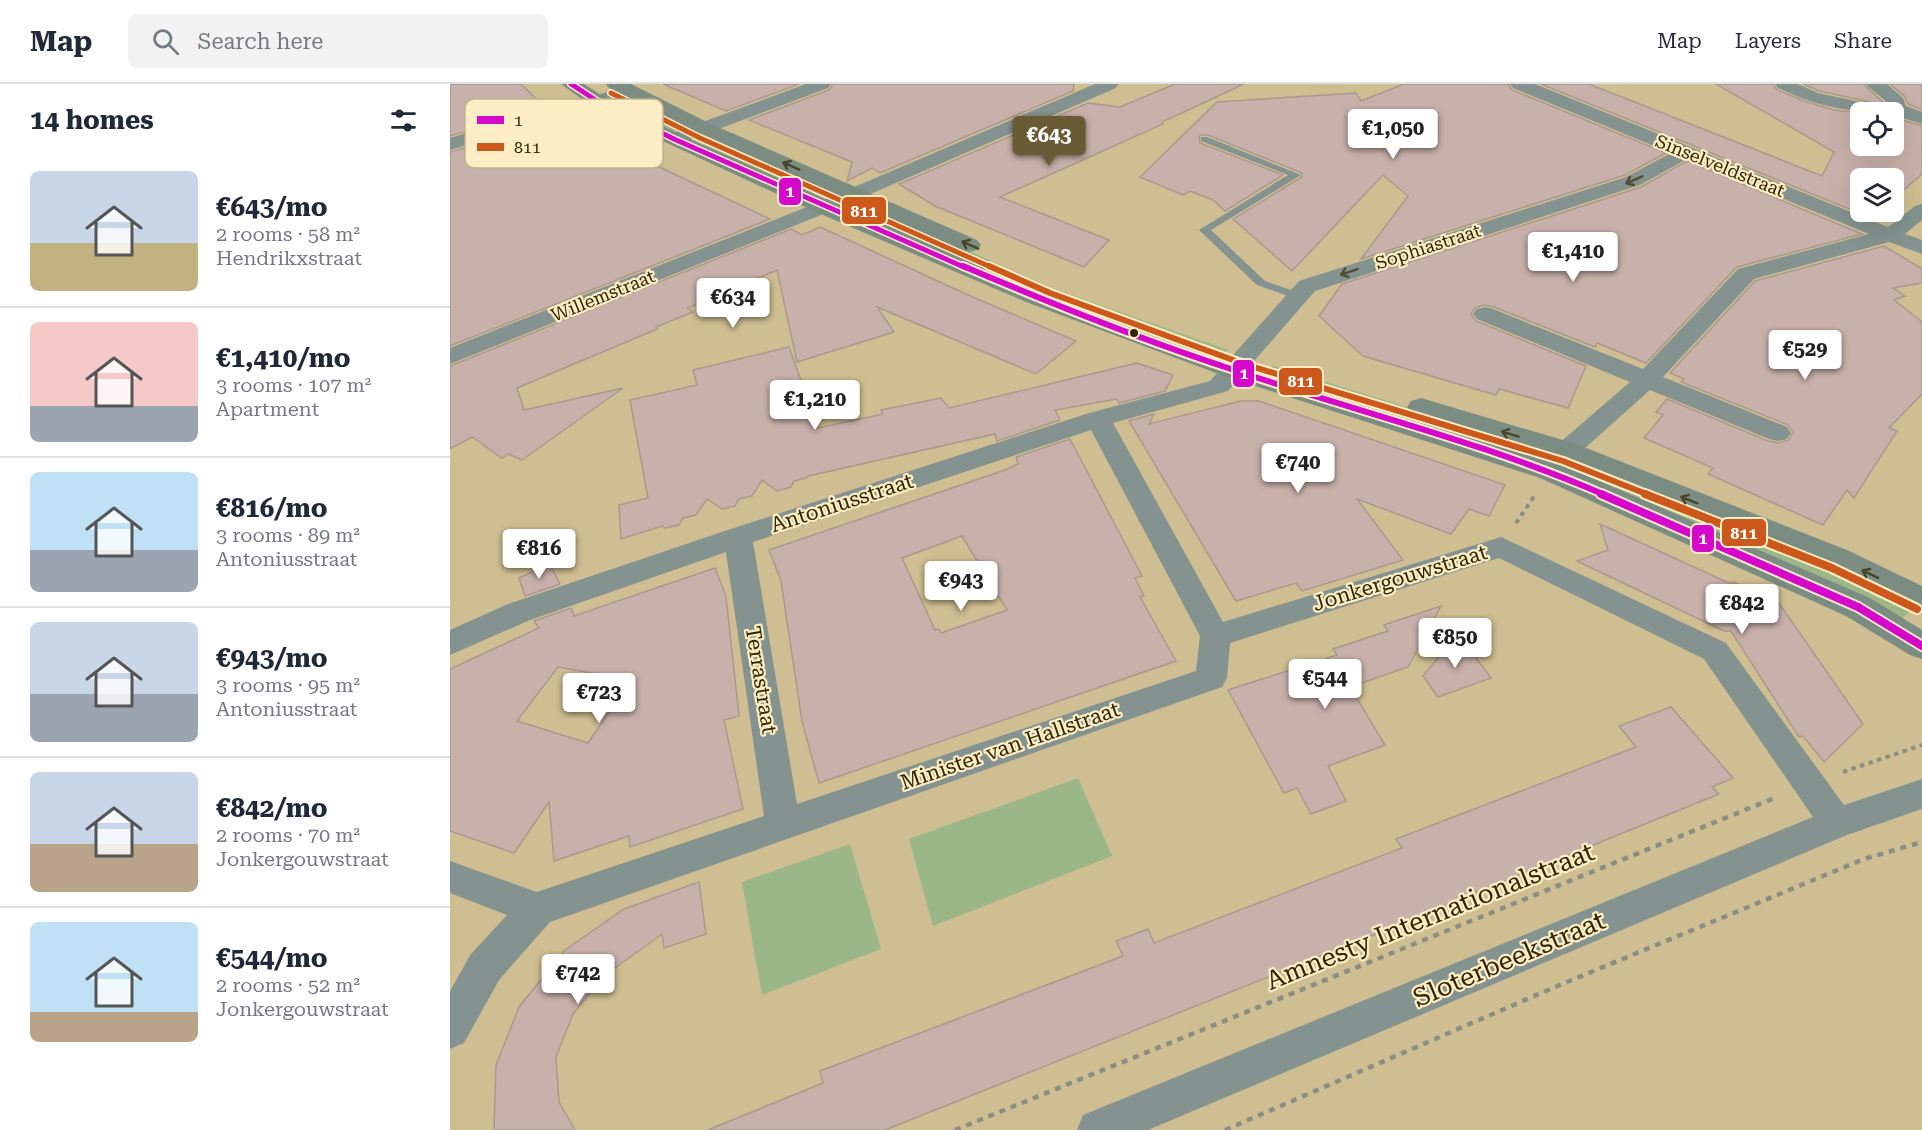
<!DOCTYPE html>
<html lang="en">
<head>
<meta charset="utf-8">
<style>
  body { margin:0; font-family:"Roboto Serif",serif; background:#f2f2f3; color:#1f2937; height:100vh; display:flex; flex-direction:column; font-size:22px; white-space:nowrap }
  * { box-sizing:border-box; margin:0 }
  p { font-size:20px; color:#747a83 }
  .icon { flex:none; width:33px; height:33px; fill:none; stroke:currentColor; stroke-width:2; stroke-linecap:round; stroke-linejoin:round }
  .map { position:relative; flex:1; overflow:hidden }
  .drawer { display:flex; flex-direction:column; background:#fff; width:450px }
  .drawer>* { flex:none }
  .tools { position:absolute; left:1400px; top:18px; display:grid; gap:12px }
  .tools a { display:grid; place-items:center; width:54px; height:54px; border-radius:9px; background:#fff; box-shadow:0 6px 24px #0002; font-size:30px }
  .price { position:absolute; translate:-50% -51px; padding:0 14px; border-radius:6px; background:#fff; color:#222; font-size:20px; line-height:39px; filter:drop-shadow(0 2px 3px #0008) }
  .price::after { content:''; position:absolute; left:50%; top:36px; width:18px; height:14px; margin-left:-9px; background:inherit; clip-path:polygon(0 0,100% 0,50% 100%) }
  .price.selected { background:#695b33; color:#fff }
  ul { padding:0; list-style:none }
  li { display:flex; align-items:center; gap:18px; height:150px; padding:0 30px }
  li+li { border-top:2px solid #e0e1e3 }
  li span { display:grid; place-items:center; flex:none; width:168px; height:120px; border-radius:9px; color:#555 }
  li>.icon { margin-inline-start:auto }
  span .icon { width:72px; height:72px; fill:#fffc; stroke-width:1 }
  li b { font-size:26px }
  h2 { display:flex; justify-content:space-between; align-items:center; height:72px; padding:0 30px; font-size:26px }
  header { display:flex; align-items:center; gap:36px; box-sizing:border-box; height:84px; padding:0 30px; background:#fff; border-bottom:2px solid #e0e1e3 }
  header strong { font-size:28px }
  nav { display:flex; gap:33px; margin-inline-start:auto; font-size:21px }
  .search { width:420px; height:54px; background:#f2f2f3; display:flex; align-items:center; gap:15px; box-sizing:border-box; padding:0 21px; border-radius:9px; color:#747a83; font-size:22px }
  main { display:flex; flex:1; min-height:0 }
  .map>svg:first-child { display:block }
  .green { fill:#9cb787 }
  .building { fill:#c9b1ab; stroke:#ab988e; stroke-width:1.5; fill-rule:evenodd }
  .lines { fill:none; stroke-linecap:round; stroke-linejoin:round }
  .path-far1 { stroke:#8a8f83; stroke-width:4; stroke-dasharray:4.5 4.5; stroke-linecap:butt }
  .path { stroke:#8a8f83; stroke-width:4.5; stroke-dasharray:6 6; stroke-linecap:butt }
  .lane { fill:#84938f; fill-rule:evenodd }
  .street { fill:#84938f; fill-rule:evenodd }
  .secondary { fill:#7b8c83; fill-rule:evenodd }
  .bus-1-far2-casing { stroke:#fdedc5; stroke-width:8 }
  .bus-1-far1-casing { stroke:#fdedc5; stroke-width:10 }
  .bus-1-casing { stroke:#fdedc5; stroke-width:12 }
  .bus-2-far2-casing { stroke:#fdedc5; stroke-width:8 }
  .bus-2-far1-casing { stroke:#fdedc5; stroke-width:10 }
  .bus-2-casing { stroke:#fdedc5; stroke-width:12 }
  .bus-1-far2 { stroke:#d608cc; stroke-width:5 }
  .bus-1-far1 { stroke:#d608cc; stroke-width:6 }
  .bus-1 { stroke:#d608cc; stroke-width:8 }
  .bus-2-far2 { stroke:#cc581b; stroke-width:5 }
  .bus-2-far1 { stroke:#cc581b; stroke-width:6 }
  .bus-2 { stroke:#cc581b; stroke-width:8 }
  .oneway { stroke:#484528 }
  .oneway2 { stroke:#4f4c33 }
  .bus-dot { fill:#322601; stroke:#fdedc5; stroke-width:2 }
  .labels { text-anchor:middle; stroke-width:4.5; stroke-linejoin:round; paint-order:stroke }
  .far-street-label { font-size:18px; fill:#322601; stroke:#fdedc5 }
  .street-label { font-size:21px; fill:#322601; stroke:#fdedc5 }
  .near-street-label { font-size:26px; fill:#322601; stroke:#fdedc5 }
  .key { fill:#fdedc5; stroke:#c0b18a; stroke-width:1.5 }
  .key-label { font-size:16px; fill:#322601 }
  .line-badge { stroke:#fdedc5; stroke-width:2 }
  .badge-label { font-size:16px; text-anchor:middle; font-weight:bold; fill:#fff }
</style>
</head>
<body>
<header>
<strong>Map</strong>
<div class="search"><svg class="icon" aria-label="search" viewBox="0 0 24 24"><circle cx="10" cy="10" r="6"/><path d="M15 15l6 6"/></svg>Search here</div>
<nav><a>Map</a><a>Layers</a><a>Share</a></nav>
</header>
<main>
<section class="drawer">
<h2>14 homes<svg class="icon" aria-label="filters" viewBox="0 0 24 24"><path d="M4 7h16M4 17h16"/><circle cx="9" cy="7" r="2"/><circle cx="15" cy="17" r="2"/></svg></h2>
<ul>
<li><span style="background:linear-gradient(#c9d6e8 60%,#c2b280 0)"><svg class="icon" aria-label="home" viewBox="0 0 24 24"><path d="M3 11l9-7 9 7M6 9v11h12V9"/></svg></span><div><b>€643/mo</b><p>2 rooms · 58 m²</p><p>Hendrikxstraat</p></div></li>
<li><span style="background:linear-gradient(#f6c9c9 70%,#9aa5b1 0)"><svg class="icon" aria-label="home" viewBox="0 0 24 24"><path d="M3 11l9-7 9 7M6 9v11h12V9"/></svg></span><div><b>€1,410/mo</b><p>3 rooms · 107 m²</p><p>Apartment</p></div></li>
<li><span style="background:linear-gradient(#bfe0f5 65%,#9aa5b1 0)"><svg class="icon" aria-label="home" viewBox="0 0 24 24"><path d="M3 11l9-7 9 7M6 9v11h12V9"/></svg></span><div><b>€816/mo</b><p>3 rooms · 89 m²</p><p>Antoniusstraat</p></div></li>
<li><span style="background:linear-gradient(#c9d6e8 60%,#9aa5b1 0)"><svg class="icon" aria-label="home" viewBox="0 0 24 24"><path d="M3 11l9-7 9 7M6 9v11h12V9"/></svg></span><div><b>€943/mo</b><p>3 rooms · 95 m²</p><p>Antoniusstraat</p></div></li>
<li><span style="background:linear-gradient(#c9d6e8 60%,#b9a48a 0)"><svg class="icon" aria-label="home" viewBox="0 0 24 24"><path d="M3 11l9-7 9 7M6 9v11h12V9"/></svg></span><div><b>€842/mo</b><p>2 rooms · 70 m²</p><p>Jonkergouwstraat</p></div></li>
<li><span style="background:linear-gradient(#bfe0f5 75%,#b9a48a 0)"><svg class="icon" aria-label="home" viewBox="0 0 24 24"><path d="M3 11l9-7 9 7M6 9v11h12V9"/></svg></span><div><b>€544/mo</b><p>2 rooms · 52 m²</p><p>Jonkergouwstraat</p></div></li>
</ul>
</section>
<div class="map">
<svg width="1472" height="1046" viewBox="0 0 1472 1046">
  <rect width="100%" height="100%" fill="#cfbe91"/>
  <!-- green -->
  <g class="green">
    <polygon points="188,18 238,42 223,48 172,24"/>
    <polygon points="266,55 377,104 362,110 250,62"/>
    <polygon points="429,126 599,203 778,266 769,275 589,210 411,135"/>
    <polygon points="823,282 1105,368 1096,380 815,290"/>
    <polygon points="1126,378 1383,479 1465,522 1451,536 1118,388"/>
    <polygon points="628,694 662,772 483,842 459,755"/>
    <polygon points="400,760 431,865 312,911 292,798"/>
  </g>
  <!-- building -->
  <g class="building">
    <polygon points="0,0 71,0 95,24 0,52"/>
    <polygon points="213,0 349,0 276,27"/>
    <polygon points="383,0 624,0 623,7 430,89 422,84 397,97 402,78 299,36 379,6"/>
    <polygon points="725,0 794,0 712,38 713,40 550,113 659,156 634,183 485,122 449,100 638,19 670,23"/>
    <polygon points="954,0 1058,0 1062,6 1216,69 1175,91 911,175 958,112 933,91 842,187 783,135 852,93 852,89 758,51 751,51 749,53 750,59 833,91 775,127 763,116 740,107 733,111 690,93 767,18 906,9 911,17"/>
    <polygon points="1091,0 1139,0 1372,92 1384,68 1266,0 1323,0 1327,6 1357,18 1384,26 1410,29 1410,62 1443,62 1443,33 1472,42 1472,90 1443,115 1443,94 1410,94 1410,128 1426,128 1419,133"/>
    <polygon points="1353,0 1413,0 1433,18 1429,20 1369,7"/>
    <polygon points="1440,0 1472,0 1472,26 1458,20 1454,12"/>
    <polygon points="109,36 320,135 0,262 0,68"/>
    <polygon points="1237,77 1412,150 1287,183 1196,279 1147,259 1145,263 1044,223 1034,221 1025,224 1021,230 1026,237 1136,282 1118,324 1049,305 1046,311 913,272 869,232 892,200 1191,103"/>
    <polygon points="370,143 518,211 626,257 586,290 427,223 444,248 347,278 327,186 238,224 243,228 206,243 207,245 67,304 74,326 173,304 72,376 58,370 52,374 22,353 0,365 0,282 341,145 352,151"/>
    <polygon points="1434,162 1472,185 1472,199 1443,204 1455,212 1444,216 1472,238 1472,310 1439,344 1447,347 1404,414 1397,406 1373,441 1258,390 1263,384 1194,354 1213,331 1206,328 1217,315 1318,357 1328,359 1339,356 1343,348 1338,341 1231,298 1234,295 1220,289 1305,197"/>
    <polygon points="339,263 368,344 433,330 431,326 491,314 499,324 687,279 723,291 715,307 669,319 667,315 605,326 610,336 547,357 545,350 358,392 356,394 344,397 341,403 327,407 312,396 302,412 289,415 285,422 272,425 257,415 246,431 233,434 229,441 215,444 212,442 171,455 169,421 198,414 180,316 247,301 243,286"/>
    <polygon points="791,317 809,317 1055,401 1039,432 1019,425 1001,450 907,415 953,476 852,507 846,499 786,517 679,337 704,330 699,340"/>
    <path d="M620,355L692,492L685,494L694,512L690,513L726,577L369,699L352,637L331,497L319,466L555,386L568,380L566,373ZM512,452L557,526L491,549L489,545L485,546L452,474Z"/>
    <polygon points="1150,440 1281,500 1283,498 1329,519 1413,640 1374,678 1353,652 1349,653 1281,547 1274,547 1127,477 1158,466"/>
    <polygon points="100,480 110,500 75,512 69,494"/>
    <path d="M265,484L276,513L289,632L274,636L293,725L180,763L179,752L104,777L99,718L64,769L0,747V585L89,544L84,537L121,524L124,532ZM108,583L181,596L138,659L67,637Z"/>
    <polygon points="991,522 958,583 900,603 935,661 878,682 896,717 861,730 847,704 834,709 778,606 887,571 883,565 938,547 934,541"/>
    <polygon points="1008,550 1041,594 988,613 973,592"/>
    <polygon points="1221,623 1283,694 1262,703 1269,710 941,843 941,844 435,1046 258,1046 373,999 370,987 673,872 666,857 698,845 704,859 952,764 946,755 1186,663 1169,642"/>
    <polygon points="249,798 256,850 214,864 212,850 154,892 123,930 106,973 109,1018 125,1046 44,1046 46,981 69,923 115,866 174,825"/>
  </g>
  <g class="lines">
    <!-- path-far1 -->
    <g class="path-far1">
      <polyline points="1066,439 1085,411"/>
      <polyline points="1393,688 1472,661"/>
    </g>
    <!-- path -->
    <g class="path">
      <polyline points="505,1046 1327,713"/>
      <polyline points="775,1046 1105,903 1414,775 1472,758"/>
    </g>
    <!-- lane -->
    <polygon class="lane" points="751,53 757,53 851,91 761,146 815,197 852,210 852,214 844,214 807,201 749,146 838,91 751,57"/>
    <!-- street -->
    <g class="street">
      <polygon points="356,0 381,0 378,4 231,59 217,59 215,55 217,51"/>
      <polygon points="645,0 669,0 666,4 381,127 0,280 0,264 367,119"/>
      <path d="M1060,0H1085L1438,143L1465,122L1472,120V136L1455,150L1472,156V170L1439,158L1304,195L1213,293L1337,343L1341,349L1337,355L1328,357L1319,355L1200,306L1125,373L1116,376L1107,373L1103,367L1107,361L1180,298L1027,235L1023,230L1027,225L1035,223L1043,225L1193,285L1288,185L1419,150L1237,75L1190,101L865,207L778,307L663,339L773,538L1051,453L1276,559L1394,721L1472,695V725L1397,751L698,1046H627L633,1031L1363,733L1254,575L1049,474L780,559L777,594L772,603L100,838L49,896L14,959L0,965V907L21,870L57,831L0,809V777L87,808L314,732L276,468L80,536L0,571V546L58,520L278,446L639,329L760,297L849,197L1176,93L1221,69L1063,4ZM641,346L750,552L746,587L347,720L303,458Z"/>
      <path d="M1325,0H1348L1368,9L1429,22L1438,19L1415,0H1437L1453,14L1456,22L1472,28V40L1443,31V28C1397,28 1371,24 1328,4Z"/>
      <polygon points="178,2 184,3 187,7 184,11 0,66 0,54"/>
    </g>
    <!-- secondary -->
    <g class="secondary">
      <polygon points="111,0 134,0 154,13 231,51 382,118 594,208 792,280 1110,380 1420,514 1472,546 1472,575 1460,571 1396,532 1090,394 774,292 576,218 366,128 217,59 140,21"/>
      <polygon points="156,0 181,0 261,40 527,156 531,161 527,166 519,168 511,166 247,48 159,4"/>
      <polygon points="971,314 1126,360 1397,466 1472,502 1472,528 1375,482 1106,374 961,329 957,323 961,317"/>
    </g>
    <defs>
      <polyline id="bus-1-far2" points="121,0 147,17 224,55 516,184"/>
      <path id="bus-1-far1" d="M513,182C602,220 692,256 784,286C908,328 1036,359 1155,411"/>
      <polyline id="bus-1" points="1151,410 1408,523 1472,562"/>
      <polyline id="bus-2-far2" points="161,9 250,54 543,184"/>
      <polyline id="bus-2-far1" points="539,182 600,209 794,280 1113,377 1199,411"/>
      <polyline id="bus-2" points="1195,410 1382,484 1467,525"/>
    </defs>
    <!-- bus-1-far2 casing -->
    <use href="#bus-1-far2" class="bus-1-far2-casing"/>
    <!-- bus-1-far1 casing -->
    <use href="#bus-1-far1" class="bus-1-far1-casing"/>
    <!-- bus-1 casing -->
    <use href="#bus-1" class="bus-1-casing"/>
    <!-- bus-2-far2 casing -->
    <use href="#bus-2-far2" class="bus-2-far2-casing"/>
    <!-- bus-2-far1 casing -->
    <use href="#bus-2-far1" class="bus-2-far1-casing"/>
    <!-- bus-2 casing -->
    <use href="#bus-2" class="bus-2-casing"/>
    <!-- bus-1-far2 -->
    <use href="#bus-1-far2" class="bus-1-far2"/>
    <!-- bus-1-far1 -->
    <use href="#bus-1-far1" class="bus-1-far1"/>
    <!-- bus-1 -->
    <use href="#bus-1" class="bus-1"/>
    <!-- bus-2-far2 -->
    <use href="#bus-2-far2" class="bus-2-far2"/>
    <!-- bus-2-far1 -->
    <use href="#bus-2-far1" class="bus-2-far1"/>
    <!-- bus-2 -->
    <use href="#bus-2" class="bus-2"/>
  </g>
  <!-- one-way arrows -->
  <defs><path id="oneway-shaft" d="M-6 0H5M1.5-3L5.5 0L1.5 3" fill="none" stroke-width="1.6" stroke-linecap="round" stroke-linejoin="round" transform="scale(1.5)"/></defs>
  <g class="oneway">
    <use href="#oneway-shaft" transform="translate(341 82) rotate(-156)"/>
    <use href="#oneway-shaft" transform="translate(520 161) rotate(-156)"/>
    <use href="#oneway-shaft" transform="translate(1060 350) rotate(-163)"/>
    <use href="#oneway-shaft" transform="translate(1239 416) rotate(-158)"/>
    <use href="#oneway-shaft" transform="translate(1420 490) rotate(-154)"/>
  </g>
  <g class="oneway2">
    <use href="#oneway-shaft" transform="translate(1184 96) rotate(156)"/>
    <use href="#oneway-shaft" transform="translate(899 188) rotate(162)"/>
  </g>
  <!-- markers -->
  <circle class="bus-dot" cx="684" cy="249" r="5"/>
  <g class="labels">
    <!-- far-street labels -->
    <g class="far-street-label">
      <text transform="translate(1270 82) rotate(22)" y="6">Sinselveldstraat</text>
      <text transform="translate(978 163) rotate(-18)" y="6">Sophiastraat</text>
      <text transform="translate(153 212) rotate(-22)" y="6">Willemstraat</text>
    </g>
    <!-- street labels -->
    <g class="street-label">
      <text transform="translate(392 419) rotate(-18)" y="7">Antoniusstraat</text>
      <text transform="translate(950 494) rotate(-17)" y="7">Jonkergouwstraat</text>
      <text transform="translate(311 596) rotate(81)" y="7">Terrastraat</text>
      <text transform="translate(560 662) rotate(-19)" y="7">Minister van Hallstraat</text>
    </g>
    <!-- near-street labels -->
    <g class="near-street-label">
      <text transform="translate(980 832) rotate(-22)" y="9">Amnesty Internationalstraat</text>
      <text transform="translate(1059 875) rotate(-23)" y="9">Sloterbeekstraat</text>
    </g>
  </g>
  <!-- legend -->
  <rect x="15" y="15" width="198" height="69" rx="9" class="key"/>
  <rect x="27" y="32" width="27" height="8" fill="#d608cc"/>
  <rect x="27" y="59" width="27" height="8" fill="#cc581b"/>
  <g class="key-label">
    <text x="64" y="42">1</text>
    <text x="64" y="69">811</text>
  </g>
  <g class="line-badge">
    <rect x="328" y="93" width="24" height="29" rx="6" fill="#d608cc"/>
    <rect x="391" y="112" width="46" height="29" rx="6" fill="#cc581b"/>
    <rect x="782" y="275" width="23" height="29" rx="6" fill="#d608cc"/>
    <rect x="828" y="283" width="45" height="29" rx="6" fill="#cc581b"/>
    <rect x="1271" y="434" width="46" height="29" rx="6" fill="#cc581b"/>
    <rect x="1241" y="440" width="24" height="29" rx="6" fill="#d608cc"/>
  </g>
  <g class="badge-label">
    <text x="340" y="113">1</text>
    <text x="414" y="133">811</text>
    <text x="794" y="295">1</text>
    <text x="851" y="303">811</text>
    <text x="1294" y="455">811</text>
    <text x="1253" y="460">1</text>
  </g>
</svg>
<div class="tools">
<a><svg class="icon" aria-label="locate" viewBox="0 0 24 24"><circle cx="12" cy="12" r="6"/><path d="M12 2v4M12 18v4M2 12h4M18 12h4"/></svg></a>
<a><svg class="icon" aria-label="layers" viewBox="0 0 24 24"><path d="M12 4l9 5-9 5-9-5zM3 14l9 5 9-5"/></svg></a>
</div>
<b class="price" style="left:943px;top:76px">€1,050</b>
<b class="price selected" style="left:599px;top:83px">€643</b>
<b class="price" style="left:1123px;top:199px">€1,410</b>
<b class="price" style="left:283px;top:245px">€634</b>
<b class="price" style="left:1355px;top:297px">€529</b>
<b class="price" style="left:365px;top:347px">€1,210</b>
<b class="price" style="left:848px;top:410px">€740</b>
<b class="price" style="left:89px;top:496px">€816</b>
<b class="price" style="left:511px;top:528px">€943</b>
<b class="price" style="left:1292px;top:551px">€842</b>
<b class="price" style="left:1005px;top:585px">€850</b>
<b class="price" style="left:875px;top:626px">€544</b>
<b class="price" style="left:149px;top:640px">€723</b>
<b class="price" style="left:128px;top:921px">€742</b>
</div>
</main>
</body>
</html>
